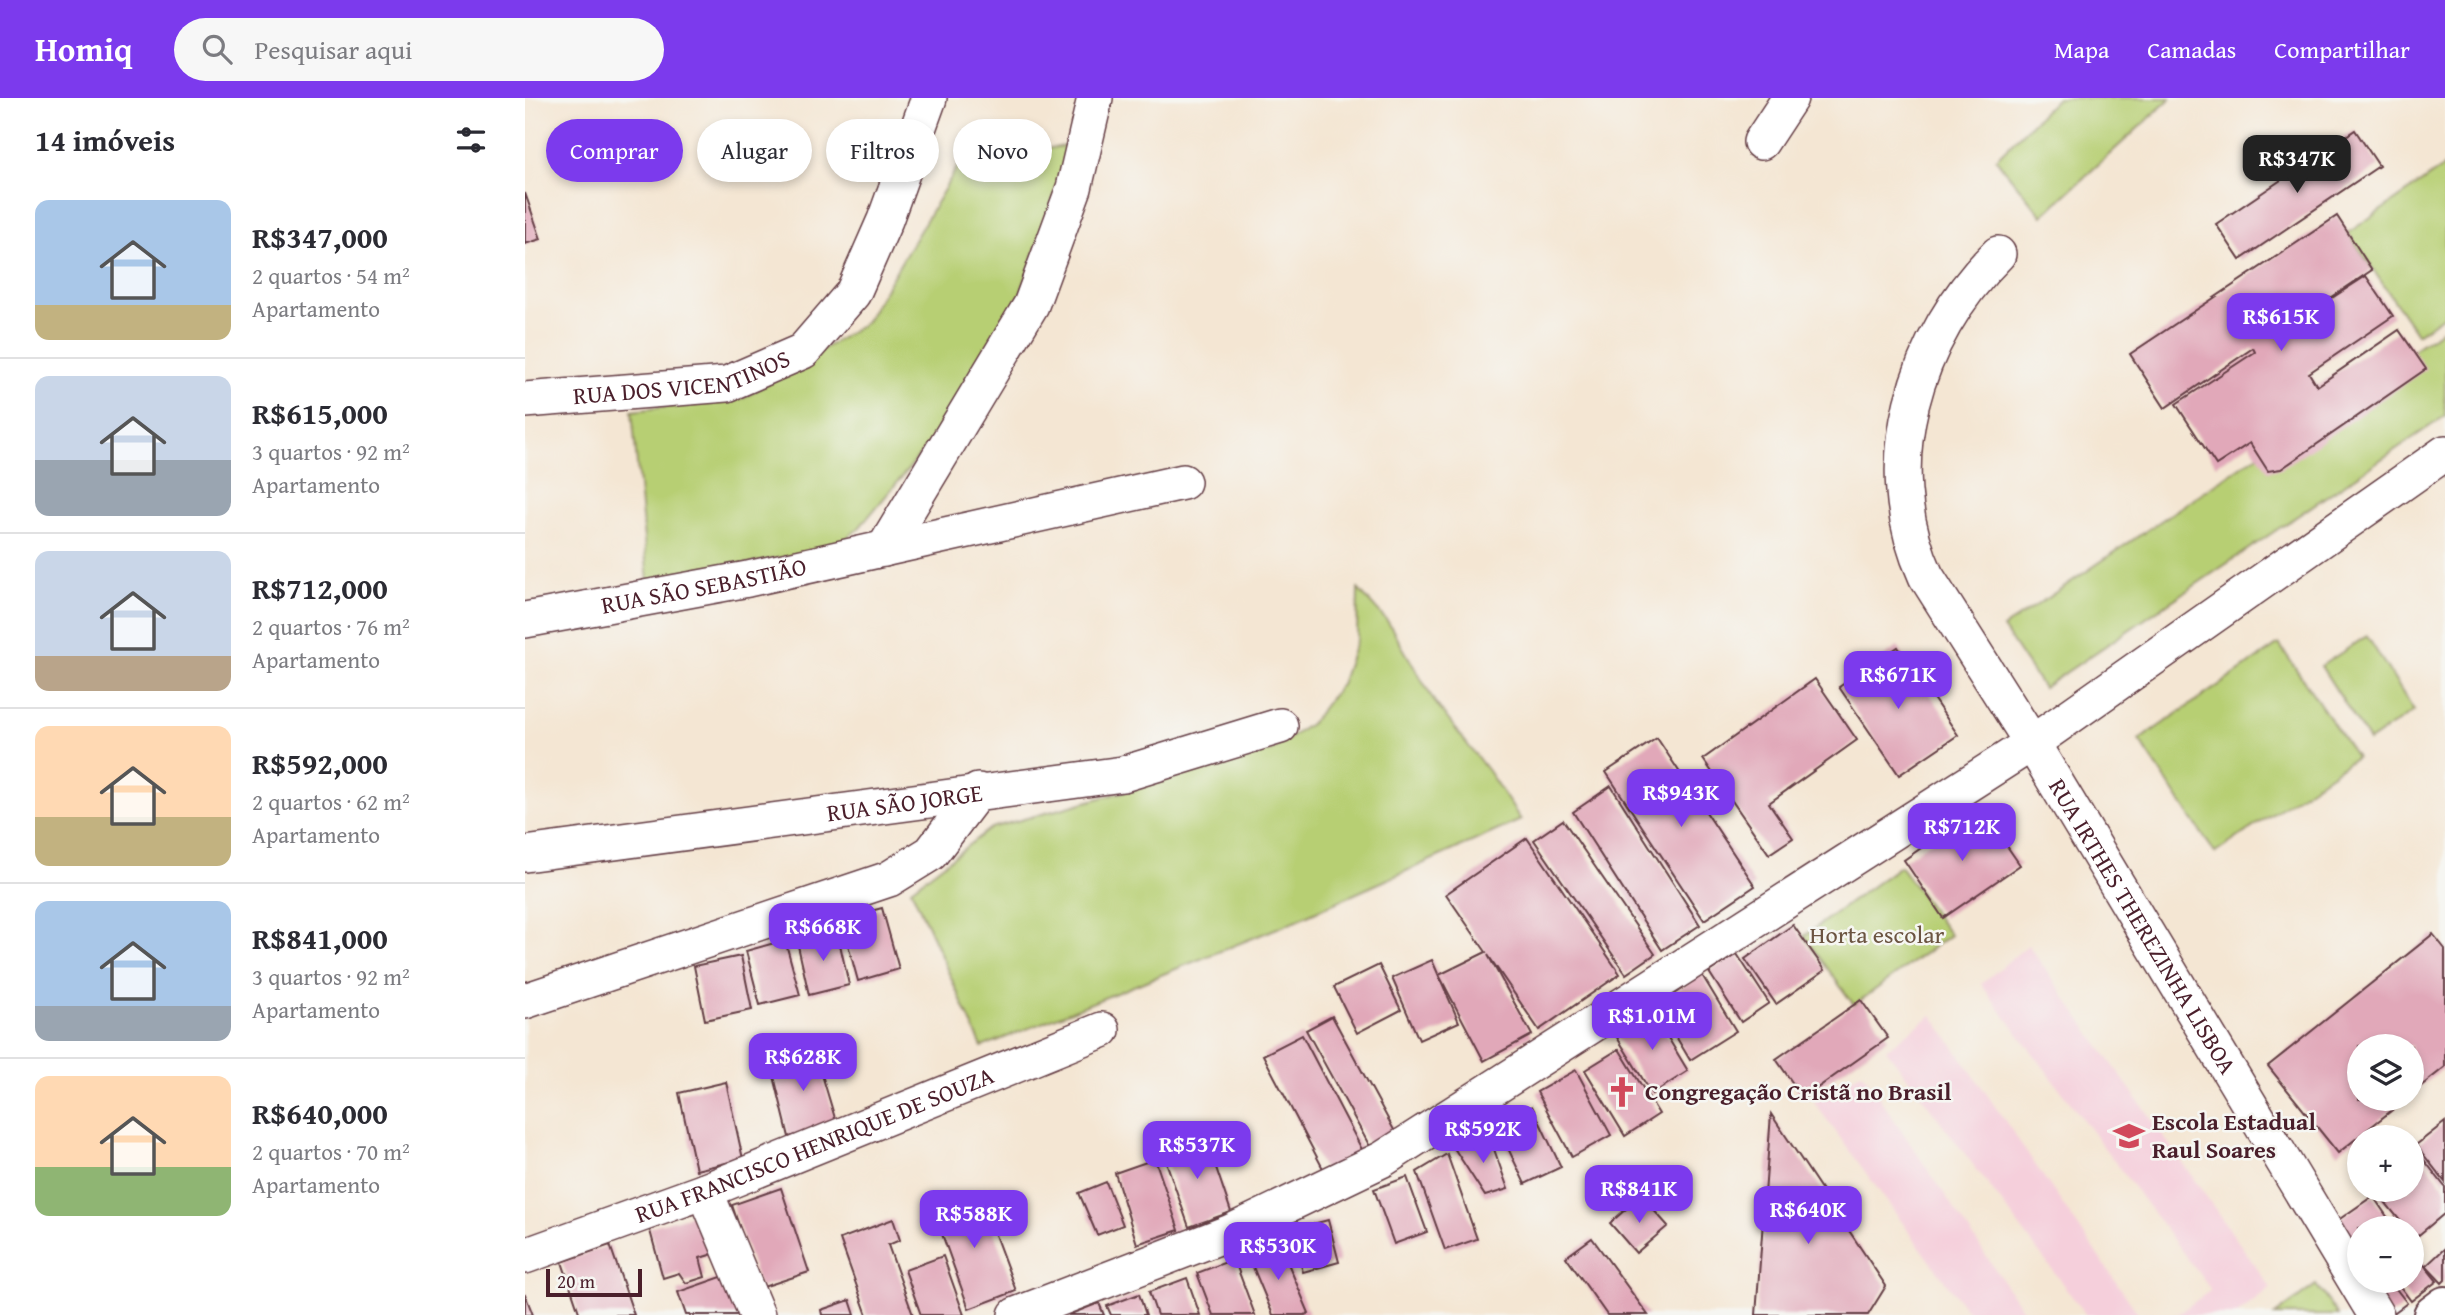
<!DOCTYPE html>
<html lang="pt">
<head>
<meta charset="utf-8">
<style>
  body { margin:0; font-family:"Gentium Book Plus",serif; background:#f7f7f7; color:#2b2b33; height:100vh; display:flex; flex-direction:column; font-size:26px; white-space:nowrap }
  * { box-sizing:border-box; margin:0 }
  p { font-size:23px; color:#7c7c81 }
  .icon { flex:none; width:38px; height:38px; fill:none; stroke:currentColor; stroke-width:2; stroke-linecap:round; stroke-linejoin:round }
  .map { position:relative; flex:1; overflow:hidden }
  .panel { display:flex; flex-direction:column; background:#fff; width:525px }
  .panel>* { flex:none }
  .guide { position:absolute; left:21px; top:21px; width:665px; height:63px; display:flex; gap:14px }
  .tools { position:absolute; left:1822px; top:936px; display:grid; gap:14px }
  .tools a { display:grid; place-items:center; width:77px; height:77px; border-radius:50%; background:#fff; box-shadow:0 4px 10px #0003; font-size:35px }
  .scale { position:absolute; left:21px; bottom:18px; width:96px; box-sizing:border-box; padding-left:7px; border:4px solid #4a1f2b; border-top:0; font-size:19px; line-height:24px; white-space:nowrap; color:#4a1f2b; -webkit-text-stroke:5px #f6f6f2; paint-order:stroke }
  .price { position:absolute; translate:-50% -60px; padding:0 16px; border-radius:14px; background:#7c3aed; color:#fff; font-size:23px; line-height:46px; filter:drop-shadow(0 2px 4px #0008) }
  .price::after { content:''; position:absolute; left:50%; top:42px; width:21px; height:16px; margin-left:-10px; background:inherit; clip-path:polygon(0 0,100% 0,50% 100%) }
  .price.active { background:#222; color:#fff }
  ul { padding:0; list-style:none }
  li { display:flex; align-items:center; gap:21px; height:175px; padding:0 35px }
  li+li { border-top:2px solid #e1e1e2 }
  li span { display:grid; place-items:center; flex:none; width:196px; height:140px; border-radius:14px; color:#555 }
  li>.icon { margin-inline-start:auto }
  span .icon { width:84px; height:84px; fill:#fffc; stroke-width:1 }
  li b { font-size:30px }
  h2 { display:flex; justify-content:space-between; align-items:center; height:84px; padding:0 35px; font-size:30px }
  .pill { padding:0 24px; border-radius:32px; background:#fff; box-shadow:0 4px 10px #0003; font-size:24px; line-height:63px }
  .pill.active { background:#7c3aed; color:#fff }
  header { display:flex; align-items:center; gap:42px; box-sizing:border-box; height:98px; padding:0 35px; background:#7c3aed; color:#fff }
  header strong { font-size:33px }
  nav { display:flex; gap:38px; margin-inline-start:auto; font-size:24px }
  .search { width:490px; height:63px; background:#f7f7f7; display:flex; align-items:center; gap:18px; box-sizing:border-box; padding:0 24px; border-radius:38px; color:#7c7c81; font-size:26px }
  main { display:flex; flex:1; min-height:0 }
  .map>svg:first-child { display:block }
  .built { fill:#f5cfdb }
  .green { fill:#b7cf73; stroke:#80774f; stroke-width:2 }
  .building { fill:#e1a8b9 }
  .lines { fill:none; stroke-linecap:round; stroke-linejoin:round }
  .street-casing { stroke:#643d44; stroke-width:38 }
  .secondary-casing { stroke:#643d44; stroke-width:42 }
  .street { stroke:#fff; stroke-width:35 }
  .secondary { stroke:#fff; stroke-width:38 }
  .labels { text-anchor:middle; stroke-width:5; stroke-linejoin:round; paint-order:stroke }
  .street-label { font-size:24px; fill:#4a1f2b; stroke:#f6f6f2 }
  .park-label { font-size:24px; fill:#6b5441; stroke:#f6f6f2 }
  .poi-label { font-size:24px; font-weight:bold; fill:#4a1f2b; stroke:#f6f6f2; text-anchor:start }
</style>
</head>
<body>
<header>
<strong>Homiq</strong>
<div class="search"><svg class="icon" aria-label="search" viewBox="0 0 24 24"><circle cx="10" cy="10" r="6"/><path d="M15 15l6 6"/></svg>Pesquisar aqui</div>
<nav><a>Mapa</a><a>Camadas</a><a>Compartilhar</a></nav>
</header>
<main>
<section class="panel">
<h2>14 imóveis<svg class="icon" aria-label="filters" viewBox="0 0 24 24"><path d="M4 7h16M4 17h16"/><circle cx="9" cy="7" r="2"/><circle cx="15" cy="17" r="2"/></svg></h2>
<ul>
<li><span style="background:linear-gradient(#a9c7e8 75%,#c2b280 0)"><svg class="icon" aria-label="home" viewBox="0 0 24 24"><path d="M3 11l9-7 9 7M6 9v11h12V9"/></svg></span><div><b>R$347,000</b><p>2 quartos · 54 m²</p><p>Apartamento</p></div></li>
<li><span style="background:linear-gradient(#c9d6e8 60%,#9aa5b1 0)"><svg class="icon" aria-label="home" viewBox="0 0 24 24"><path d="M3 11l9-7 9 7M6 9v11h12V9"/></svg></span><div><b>R$615,000</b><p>3 quartos · 92 m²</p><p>Apartamento</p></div></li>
<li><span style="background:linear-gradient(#c9d6e8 75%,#b9a48a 0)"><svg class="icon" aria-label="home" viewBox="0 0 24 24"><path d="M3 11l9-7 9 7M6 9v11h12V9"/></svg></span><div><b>R$712,000</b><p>2 quartos · 76 m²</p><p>Apartamento</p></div></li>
<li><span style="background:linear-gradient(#ffd9b3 65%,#c2b280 0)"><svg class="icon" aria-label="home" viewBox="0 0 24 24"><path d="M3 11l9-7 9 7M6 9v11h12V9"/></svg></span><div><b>R$592,000</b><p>2 quartos · 62 m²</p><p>Apartamento</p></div></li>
<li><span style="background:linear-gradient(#a9c7e8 75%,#9aa5b1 0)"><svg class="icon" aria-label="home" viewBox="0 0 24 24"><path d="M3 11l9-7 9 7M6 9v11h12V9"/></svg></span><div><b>R$841,000</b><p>3 quartos · 92 m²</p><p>Apartamento</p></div></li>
<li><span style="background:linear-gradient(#ffd9b3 65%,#8fb573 0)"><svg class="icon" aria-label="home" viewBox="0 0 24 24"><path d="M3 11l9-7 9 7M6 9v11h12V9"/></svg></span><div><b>R$640,000</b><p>2 quartos · 70 m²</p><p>Apartamento</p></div></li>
</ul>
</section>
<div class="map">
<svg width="1920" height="1217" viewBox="0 0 1920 1217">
  <rect width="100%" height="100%" fill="#f6f6f2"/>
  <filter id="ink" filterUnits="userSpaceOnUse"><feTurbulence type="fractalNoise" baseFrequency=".0143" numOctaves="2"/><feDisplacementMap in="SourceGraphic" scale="14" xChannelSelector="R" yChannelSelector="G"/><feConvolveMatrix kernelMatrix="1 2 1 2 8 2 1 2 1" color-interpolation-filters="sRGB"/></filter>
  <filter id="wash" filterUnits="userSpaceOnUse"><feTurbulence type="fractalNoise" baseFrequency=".00686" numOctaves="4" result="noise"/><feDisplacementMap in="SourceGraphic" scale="28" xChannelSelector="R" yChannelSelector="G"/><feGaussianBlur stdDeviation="1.57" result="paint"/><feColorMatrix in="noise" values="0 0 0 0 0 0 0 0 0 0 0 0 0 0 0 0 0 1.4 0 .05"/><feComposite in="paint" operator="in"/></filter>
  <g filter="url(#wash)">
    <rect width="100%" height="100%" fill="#f4e6d3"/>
    <!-- built -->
    <g class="built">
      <polygon points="1503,847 1746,1190 1711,1217 1651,1217 1686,1192 1456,886"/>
      <polygon points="1407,917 1614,1217 1561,1217 1361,951"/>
      <polygon points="1337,974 1501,1217 1445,1217 1289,1004"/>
    </g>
    <!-- green -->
    <g class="green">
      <polygon points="1532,0 1646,0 1517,118 1471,61"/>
      <polygon points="547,47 495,197 402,349 334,430 309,450 123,484 107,313 219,300 340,225 436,63"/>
      <polygon points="1920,68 1920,217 1892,236 1823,135"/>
      <polygon points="1920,230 1920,318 1518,590 1478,530"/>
      <polygon points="833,491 863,524 909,603 963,673 996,722 760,827 457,949 386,791 466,730 746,653 786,625 816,586 832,540"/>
      <polygon points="1842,538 1889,613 1844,643 1796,568"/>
      <polygon points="1754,546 1831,659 1690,755 1614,642"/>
      <polygon points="1375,768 1425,837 1329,907 1279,838"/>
      <polygon points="1791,1187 1813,1217 1750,1217"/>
    </g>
    <g id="blocks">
      <!-- building -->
      <g class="building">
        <polygon points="1830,32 1854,68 1715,162 1691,126"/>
        <polygon points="0,95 16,141 0,146"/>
        <polygon points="1812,118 1847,172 1767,226 1841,178 1868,218 1784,275 1792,288 1874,232 1901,271 1756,371 1743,373 1725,345 1691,367 1651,306 1730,254 1728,250 1640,310 1605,256"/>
        <polygon points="1373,549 1433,637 1374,677 1314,589"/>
        <polygon points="1290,581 1332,642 1244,705 1268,740 1244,756 1178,661"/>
        <polygon points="1132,640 1230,788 1179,822 1081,674"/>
        <polygon points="1086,688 1175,827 1137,852 1048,714"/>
        <polygon points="1455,709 1495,767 1418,820 1379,762"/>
        <polygon points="1038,722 1130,856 1101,876 1009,742"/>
        <polygon points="1002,740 1095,876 1014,932 963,857 1007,937 959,963 914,877 961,854 921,796"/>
        <polygon points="357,810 374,871 333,883 316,821"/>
        <polygon points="1268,827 1300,872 1251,906 1220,861"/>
        <polygon points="312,833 324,887 284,897 272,843"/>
        <polygon points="1908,836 1920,851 1920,969 1886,996 1886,948 1834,948 1834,1001 1881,1001 1813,1055 1743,968"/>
        <polygon points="260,842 275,897 235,907 221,853"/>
        <polygon points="1212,856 1244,905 1216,924 1184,874"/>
        <polygon points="216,858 227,912 180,922 169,868"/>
        <polygon points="907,862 934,924 894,942 867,880"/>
        <polygon points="854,867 876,912 832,935 809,889"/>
        <polygon points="1177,877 1211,933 1165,962 1131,905"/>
        <polygon points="1336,902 1363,940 1278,1000 1251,961"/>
        <polygon points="1127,913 1163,973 1127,996 1090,936"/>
        <polygon points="807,918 875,1043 849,1056 781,932"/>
        <polygon points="777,937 842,1061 804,1082 738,957"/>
        <polygon points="289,950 312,1027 264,1039 245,962"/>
        <polygon points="1094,951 1134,1016 1100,1038 1060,972"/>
        <polygon points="1051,972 1086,1037 1047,1059 1012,994"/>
        <polygon points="201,984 218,1061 171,1072 154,995"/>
        <polygon points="1007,1008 1036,1069 1000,1086 971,1025"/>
        <polygon points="1246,1016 1361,1188 1343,1217 1231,1217"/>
        <polygon points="1920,1024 1920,1084 1891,1047"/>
        <polygon points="680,1037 706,1114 664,1129 637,1052"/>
        <polygon points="964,1037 983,1091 960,1098 929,1050"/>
        <polygon points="922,1056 952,1141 920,1152 892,1074"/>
        <polygon points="1896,1058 1920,1089 1920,1115 1889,1141 1886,1130 1881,1130 1851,1093 1886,1092 1886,1065"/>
        <polygon points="630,1061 654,1132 612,1146 590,1075"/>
        <polygon points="882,1079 902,1134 869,1146 849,1091"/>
        <polygon points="581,1084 598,1127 572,1137 554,1095"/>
        <polygon points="256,1090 284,1174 235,1190 207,1107"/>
        <polygon points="454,1094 491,1193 444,1211 408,1111"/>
        <polygon points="1116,1098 1143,1128 1111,1155 1085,1125"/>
        <polygon points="1848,1098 1865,1123 1854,1130 1834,1130 1834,1144 1825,1150 1809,1125"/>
        <polygon points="177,1114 188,1156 175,1160 180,1179 161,1185 154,1175 138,1180 124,1129"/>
        <polygon points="368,1121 375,1142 363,1147 388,1217 342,1217 315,1141"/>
        <polygon points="803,1122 814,1164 778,1174 766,1132"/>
        <polygon points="1067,1140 1123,1217 1082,1217 1041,1159"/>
        <polygon points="754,1144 784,1215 780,1217 748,1217 723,1157"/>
        <polygon points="85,1147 109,1217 55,1217 37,1164"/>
        <polygon points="1920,1150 1920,1182 1917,1185 1901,1168"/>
        <polygon points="1891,1157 1912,1183 1886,1203 1871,1183 1886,1183 1886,1160"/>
        <polygon points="418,1158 439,1217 396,1217 380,1172"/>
        <polygon points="709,1161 730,1217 688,1217 672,1175"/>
        <polygon points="205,1176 218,1217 161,1217 153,1194"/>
        <polygon points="662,1180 675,1217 632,1217 624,1194"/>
        <polygon points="1857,1183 1865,1183 1882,1205 1866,1217 1845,1192"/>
        <polygon points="0,1196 8,1217 0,1217"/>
        <polygon points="614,1196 621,1217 586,1217 582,1208"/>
        <polygon points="325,1202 330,1217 297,1217 296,1212"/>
        <polygon points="574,1205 579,1217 543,1217"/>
      </g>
    </g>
  </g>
  <g filter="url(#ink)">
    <use href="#blocks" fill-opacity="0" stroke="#643d44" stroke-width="2"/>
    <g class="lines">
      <defs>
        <g id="street">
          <polyline points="1236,44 1265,0"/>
          <path id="s1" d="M1473,156C1389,239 1350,367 1401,478L1507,645L1851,1217"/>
          <path id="s2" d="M0,302L202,286L278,253L328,195L360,122L404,0"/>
          <polyline points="359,451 506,207 549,90 570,0"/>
          <path id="s3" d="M0,522L223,481L658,384"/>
          <path id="s4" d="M0,756L598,676L755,628"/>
          <polyline points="0,903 364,781 406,755 453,693"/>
          <polyline points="180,1093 232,1217"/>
          <path id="s5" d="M0,1158L180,1093L577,932"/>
          <polyline points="491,1217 706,1134 858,1061 1507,645 1920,355"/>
        </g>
        <polyline id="secondary" points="1908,1217 1920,1208"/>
      </defs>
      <!-- street casing -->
      <use href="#street" class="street-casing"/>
      <!-- secondary casing -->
      <use href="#secondary" class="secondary-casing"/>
      <!-- street -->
      <use href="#street" class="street"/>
      <!-- secondary -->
      <use href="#secondary" class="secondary"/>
    </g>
  </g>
  <!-- icons -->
  <defs>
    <symbol id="church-bare" viewBox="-9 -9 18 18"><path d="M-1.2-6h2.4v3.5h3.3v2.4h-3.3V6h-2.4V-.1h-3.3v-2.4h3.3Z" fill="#d1495b" stroke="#f6f6f2" stroke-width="2.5" paint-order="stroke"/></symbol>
    <symbol id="school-bare" viewBox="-9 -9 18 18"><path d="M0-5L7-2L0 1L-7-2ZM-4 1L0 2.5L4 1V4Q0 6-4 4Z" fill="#d1495b" stroke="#f6f6f2" stroke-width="2.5" paint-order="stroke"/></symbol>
  </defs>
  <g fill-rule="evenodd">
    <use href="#church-bare" x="1075" y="972" width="44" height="44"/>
    <use href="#school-bare" x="1582" y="1016" width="44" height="44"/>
  </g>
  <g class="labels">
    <!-- street labels -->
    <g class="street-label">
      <text dy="8" stroke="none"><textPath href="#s2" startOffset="159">RUA DOS VICENTINOS</textPath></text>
      <text dy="8" stroke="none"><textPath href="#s3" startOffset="182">RUA SÃO SEBASTIÃO</textPath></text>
      <text dy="8" stroke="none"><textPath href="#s4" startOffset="383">RUA SÃO JORGE</textPath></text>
      <text dy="8" stroke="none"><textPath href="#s1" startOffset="763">RUA IRTHES THEREZINHA LISBOA</textPath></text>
      <text dy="8" stroke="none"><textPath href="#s5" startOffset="310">RUA FRANCISCO HENRIQUE DE SOUZA</textPath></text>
    </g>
    <!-- park labels -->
    <g class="park-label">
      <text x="1352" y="845">Horta escolar</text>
    </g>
    <!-- poi labels -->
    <g class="poi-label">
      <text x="1120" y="1002">Congregação Cristã no Brasil</text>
      <text x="1627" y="1032">Escola Estadual<tspan x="1627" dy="28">Raul Soares</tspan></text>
    </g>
  </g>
</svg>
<div class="tools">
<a><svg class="icon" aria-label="layers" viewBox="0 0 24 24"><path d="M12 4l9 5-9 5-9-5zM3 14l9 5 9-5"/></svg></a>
<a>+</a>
<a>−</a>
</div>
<div class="scale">20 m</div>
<b class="price active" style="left:1772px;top:97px">R$347K</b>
<b class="price" style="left:1756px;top:255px">R$615K</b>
<b class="price" style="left:1373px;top:613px">R$671K</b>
<b class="price" style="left:1156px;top:731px">R$943K</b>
<b class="price" style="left:1437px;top:765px">R$712K</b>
<b class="price" style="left:298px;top:865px">R$668K</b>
<b class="price" style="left:1127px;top:954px">R$1.01M</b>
<b class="price" style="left:278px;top:995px">R$628K</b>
<b class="price" style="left:958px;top:1067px">R$592K</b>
<b class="price" style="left:672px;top:1083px">R$537K</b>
<b class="price" style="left:1114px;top:1127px">R$841K</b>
<b class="price" style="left:1283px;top:1148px">R$640K</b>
<b class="price" style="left:449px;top:1152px">R$588K</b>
<b class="price" style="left:753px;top:1184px">R$530K</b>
<div class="guide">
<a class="pill active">Comprar</a>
<a class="pill">Alugar</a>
<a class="pill">Filtros</a>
<a class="pill">Novo</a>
</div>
</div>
</main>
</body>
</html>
